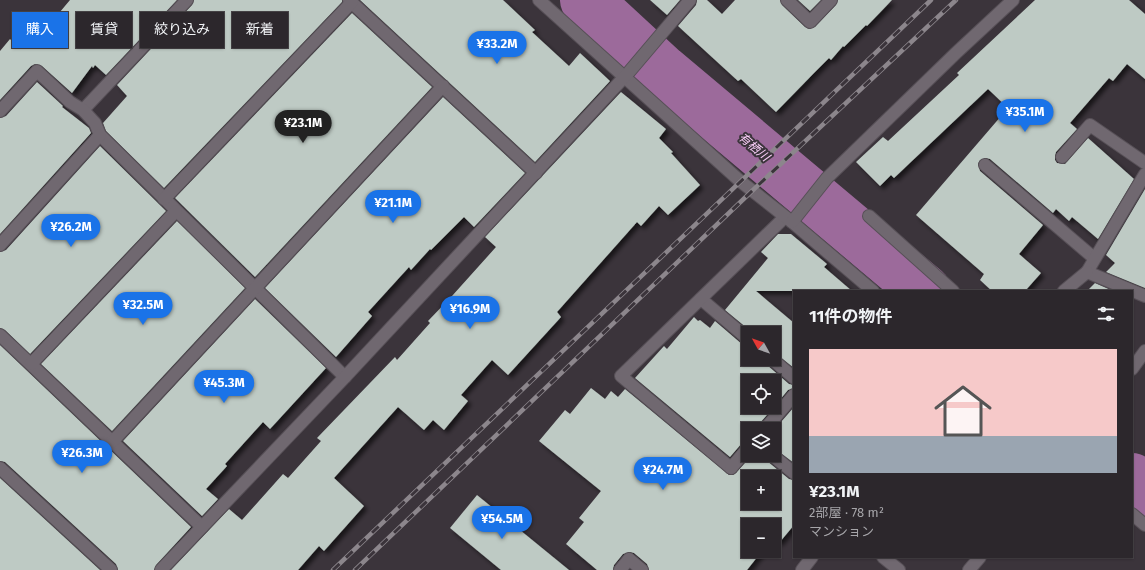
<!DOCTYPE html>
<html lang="ja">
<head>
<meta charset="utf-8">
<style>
  body { margin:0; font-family:"Fira Sans","Noto Sans JP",sans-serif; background:#383338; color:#f1f3f6; height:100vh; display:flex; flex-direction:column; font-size:15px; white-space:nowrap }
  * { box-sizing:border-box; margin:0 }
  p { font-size:13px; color:#a6a5a9 }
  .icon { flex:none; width:22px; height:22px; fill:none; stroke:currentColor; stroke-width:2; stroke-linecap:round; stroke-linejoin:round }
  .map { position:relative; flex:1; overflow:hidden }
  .sheet { position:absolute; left:793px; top:290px; width:340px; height:268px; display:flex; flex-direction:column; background:#2c272c; border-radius:0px; box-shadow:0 1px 3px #0004,0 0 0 1px #484448 }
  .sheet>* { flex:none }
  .banner { position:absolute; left:12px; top:12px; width:380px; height:36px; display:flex; gap:8px }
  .needle { width:26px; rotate:310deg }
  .controls { position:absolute; left:741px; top:326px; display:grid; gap:8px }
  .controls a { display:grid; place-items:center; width:40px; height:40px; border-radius:0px; background:#2c272c; box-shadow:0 1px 3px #0004,0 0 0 1px #484448; font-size:20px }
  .price { position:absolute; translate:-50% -34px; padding:0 9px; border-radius:14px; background:#1a73e8; color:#fff; font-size:13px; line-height:26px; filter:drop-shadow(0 1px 2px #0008) }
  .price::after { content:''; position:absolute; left:50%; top:24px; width:12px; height:9px; margin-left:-6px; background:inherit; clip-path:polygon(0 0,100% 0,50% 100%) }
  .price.on { background:#222; color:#fff }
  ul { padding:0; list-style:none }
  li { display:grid; align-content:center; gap:8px; height:212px; padding:0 16px }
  li span { display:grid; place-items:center; height:124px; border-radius:0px; color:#555 }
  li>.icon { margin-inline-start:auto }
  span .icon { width:72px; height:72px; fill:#fffc; stroke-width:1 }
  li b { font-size:17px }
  h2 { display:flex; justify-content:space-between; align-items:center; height:48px; padding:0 16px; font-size:17px }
  .tag { padding:0 14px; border-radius:0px; background:#2c272c; box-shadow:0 1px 3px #0004,0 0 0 1px #484448; font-size:14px; line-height:36px }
  .tag.on { background:#1a73e8; color:#fff }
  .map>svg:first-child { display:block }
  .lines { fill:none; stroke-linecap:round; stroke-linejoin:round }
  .river { stroke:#9c6a9b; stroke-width:52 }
  .building { fill:#becac4; fill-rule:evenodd; filter:url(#shadow) }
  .lane-casing { stroke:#575057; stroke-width:14 }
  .street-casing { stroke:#575057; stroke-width:14 }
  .lane { stroke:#706870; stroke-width:12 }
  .street { stroke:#706870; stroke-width:12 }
  .rail-casing { stroke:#8c868c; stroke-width:4.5 }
  .rail { stroke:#3b343b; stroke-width:3; stroke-dasharray:9; stroke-linecap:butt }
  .labels { text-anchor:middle; stroke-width:4; stroke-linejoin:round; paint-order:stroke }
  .water-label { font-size:12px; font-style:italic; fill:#fbcff9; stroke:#3b343b }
</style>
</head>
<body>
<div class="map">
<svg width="1145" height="570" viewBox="0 0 1145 570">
  <defs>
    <filter id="shadow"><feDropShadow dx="3.5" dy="3.5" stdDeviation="2" flood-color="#0009"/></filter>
  </defs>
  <rect width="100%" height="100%" fill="#3b343b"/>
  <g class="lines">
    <!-- river -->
    <g class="river">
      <polyline points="586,0 663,71 925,291"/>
      <polyline points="1132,479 1145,490"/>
    </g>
  </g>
  <!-- building -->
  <g class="building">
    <polygon points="70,0 177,0 106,75 95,65 93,68 92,66 72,93 42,66 35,64 31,66 0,100 0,51 10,39 13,42 33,21 44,31"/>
    <polygon points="194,0 342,0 342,2 164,188 106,131 103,123 127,96 117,85 192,5"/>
    <polygon points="360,0 503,0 535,30 532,32 569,66 580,53 610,81 535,162"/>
    <polygon points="650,0 680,0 667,15"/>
    <polygon points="697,0 707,0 722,14 735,0 780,0 782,5 805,27 809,29 815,27 836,5 838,0 892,0 867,26 866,25 844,47 843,46 831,60 829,58 813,74 776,112 741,79 738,81 678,26 696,5"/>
    <polygon points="798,0 821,0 810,11"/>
    <polygon points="1035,0 1129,0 1145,14 1145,79 1127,64 1113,81 1109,78 1070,123 1077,129 1056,152 1055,156 1055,160 1057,163 1065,164 1088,138 1134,179 1098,239 1072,217 1069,221 1056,209 1053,213 990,159 986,158 980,160 978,164 980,171 1043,225 1019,254 1041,273 1025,291 992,291 980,280 984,274 916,215 1008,108 988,89 894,178 891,175 880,186 856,162 883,137 888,141 959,75 957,73"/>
    <polygon points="352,13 432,87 255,277 175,198"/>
    <polygon points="37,82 63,106 62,107 89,128 91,133 0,234 0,118 6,116"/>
    <polygon points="621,92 666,129 659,138 673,152 671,153 700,185 668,215 659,206 641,226 637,222 557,312 561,317 508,375 492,360 461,395 468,401 444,430 433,420 424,430 398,407 334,478 364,506 324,551 319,546 298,570 171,570 229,509 242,520 283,474 288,478 321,441 317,438 395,357 397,360 430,323 428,321 452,296 496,247 485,237"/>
    <polygon points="443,97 525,173 474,227 464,217 431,250 430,249 411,270 409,267 368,312 372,316 336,357 265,288"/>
    <polygon points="100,146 166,211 30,354 5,330 0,328 0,252 6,250"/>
    <polygon points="1145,189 1145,288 1106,272 1115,263 1106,255"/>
    <polygon points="177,221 245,288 112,431 41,364"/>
    <polygon points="778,234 791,234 827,264 824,267 852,291 756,291 794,323 794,368 774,352 774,333 753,333 725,310 768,258 761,252"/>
    <polygon points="1095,283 1113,291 1087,291"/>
    <polygon points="255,299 326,368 270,429 263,422 225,464 227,466 206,489 218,499 202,516 123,441"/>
    <polygon points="694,317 698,321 700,320 710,328 715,321 743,345 748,346 748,359 765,359 767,365 789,384 794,385 794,388 788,390 774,407 774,381 748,381 748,407 774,407 759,424 758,429 748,429 748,441 742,443 730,457 635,378 664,346 667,349"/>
    <polygon points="0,345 191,527 156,565 154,570 118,570 116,564 5,462 0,461"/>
    <path d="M591,388L605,399L611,391L618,397L625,389L729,475H733L736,473L752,455H765L767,461L789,479L794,480V525L779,543L774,538V525H748V551H762L747,570H649L647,564L634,553L630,552L623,554L614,565L613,570H597L566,544L584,522L579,518L601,491L539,441L565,410L570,414ZM748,477H774V503H748Z"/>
    <polygon points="794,407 794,463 774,448 774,430"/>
    <polygon points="0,478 100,570 0,570"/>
    <polygon points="477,495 569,570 501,570 450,528"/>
  </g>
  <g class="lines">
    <defs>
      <g id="lane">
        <polyline points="349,0 536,173"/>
        <polyline points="787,0 810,22 831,0"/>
        <polyline points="83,110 187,0"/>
        <polyline points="0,111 37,71 70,102 83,110 95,123 100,135 345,377"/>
        <polyline points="1062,157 1090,125 1145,163"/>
        <polyline points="985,165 1094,258"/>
        <polyline points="1145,174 1087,272 1145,296"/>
        <polyline points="164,199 352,2"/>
        <polyline points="869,216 953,291"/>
        <polyline points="0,245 100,135"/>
        <polyline points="701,299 748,339"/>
        <polyline points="0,335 202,527"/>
        <polyline points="772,359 794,378"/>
        <polyline points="31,364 176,211"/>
        <polyline points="1132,369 1145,351"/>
        <polyline points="112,442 443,86"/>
        <polyline points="0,468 111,570"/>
        <polyline points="731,468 621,376 785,217"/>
        <polyline points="883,557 899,570"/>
        <polyline points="620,570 629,559 642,570"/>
        <polyline points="969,570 980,557"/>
      </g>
      <g id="street">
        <polyline points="539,0 740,181 792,222 873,291"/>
        <polyline points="792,222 827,178 957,52 1013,0"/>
        <polyline points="1064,291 1087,272"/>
        <polyline points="765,429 794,395"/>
        <polyline points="772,455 794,473"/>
        <polyline points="731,468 748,448"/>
        <polyline points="1132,514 1145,525"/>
        <polyline points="161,570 345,377 629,72 690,0"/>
        <polyline points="802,570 812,557"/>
      </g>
    </defs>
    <!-- lane casing -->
    <use href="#lane" class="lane-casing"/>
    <!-- street casing -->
    <use href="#street" class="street-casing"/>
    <!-- lane -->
    <use href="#lane" class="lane"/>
    <!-- street -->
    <use href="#street" class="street"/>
    <defs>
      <g id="rail">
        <polyline points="333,570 931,0"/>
        <polyline points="355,570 752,191 956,0"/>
      </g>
    </defs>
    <!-- rail casing -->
    <use href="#rail" class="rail-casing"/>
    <!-- rail -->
    <use href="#rail" class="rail"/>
  </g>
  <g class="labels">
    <!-- water labels -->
    <g class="water-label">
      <text transform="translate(754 147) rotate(40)" y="4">有栖川</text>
    </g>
  </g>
</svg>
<div class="controls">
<a><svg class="needle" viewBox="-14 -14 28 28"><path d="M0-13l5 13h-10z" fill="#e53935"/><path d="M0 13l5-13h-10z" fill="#a6a5a9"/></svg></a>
<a><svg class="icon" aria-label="locate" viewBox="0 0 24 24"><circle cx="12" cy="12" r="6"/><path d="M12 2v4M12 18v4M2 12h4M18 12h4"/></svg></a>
<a><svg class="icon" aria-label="layers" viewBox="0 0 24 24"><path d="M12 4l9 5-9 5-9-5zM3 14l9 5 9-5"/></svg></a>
<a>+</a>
<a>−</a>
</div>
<b class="price" style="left:497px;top:65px">¥33.2M</b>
<b class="price" style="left:1025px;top:133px">¥35.1M</b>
<b class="price on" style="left:303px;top:144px">¥23.1M</b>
<b class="price" style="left:393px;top:224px">¥21.1M</b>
<b class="price" style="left:71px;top:248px">¥26.2M</b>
<b class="price" style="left:143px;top:326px">¥32.5M</b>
<b class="price" style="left:470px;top:330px">¥16.9M</b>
<b class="price" style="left:224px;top:404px">¥45.3M</b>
<b class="price" style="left:82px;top:474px">¥26.3M</b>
<b class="price" style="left:663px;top:491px">¥24.7M</b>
<b class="price" style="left:502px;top:540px">¥54.5M</b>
<div class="banner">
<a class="tag on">購入</a>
<a class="tag">賃貸</a>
<a class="tag">絞り込み</a>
<a class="tag">新着</a>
</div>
<section class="sheet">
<h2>11件の物件<svg class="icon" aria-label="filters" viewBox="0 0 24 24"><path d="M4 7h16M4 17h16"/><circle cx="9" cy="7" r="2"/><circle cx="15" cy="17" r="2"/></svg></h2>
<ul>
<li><span style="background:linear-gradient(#f6c9c9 70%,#9aa5b1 0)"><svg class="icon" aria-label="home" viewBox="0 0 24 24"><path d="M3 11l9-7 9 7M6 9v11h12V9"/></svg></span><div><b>¥23.1M</b><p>2部屋 · 78 m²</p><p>マンション</p></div></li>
</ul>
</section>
</div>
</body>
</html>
